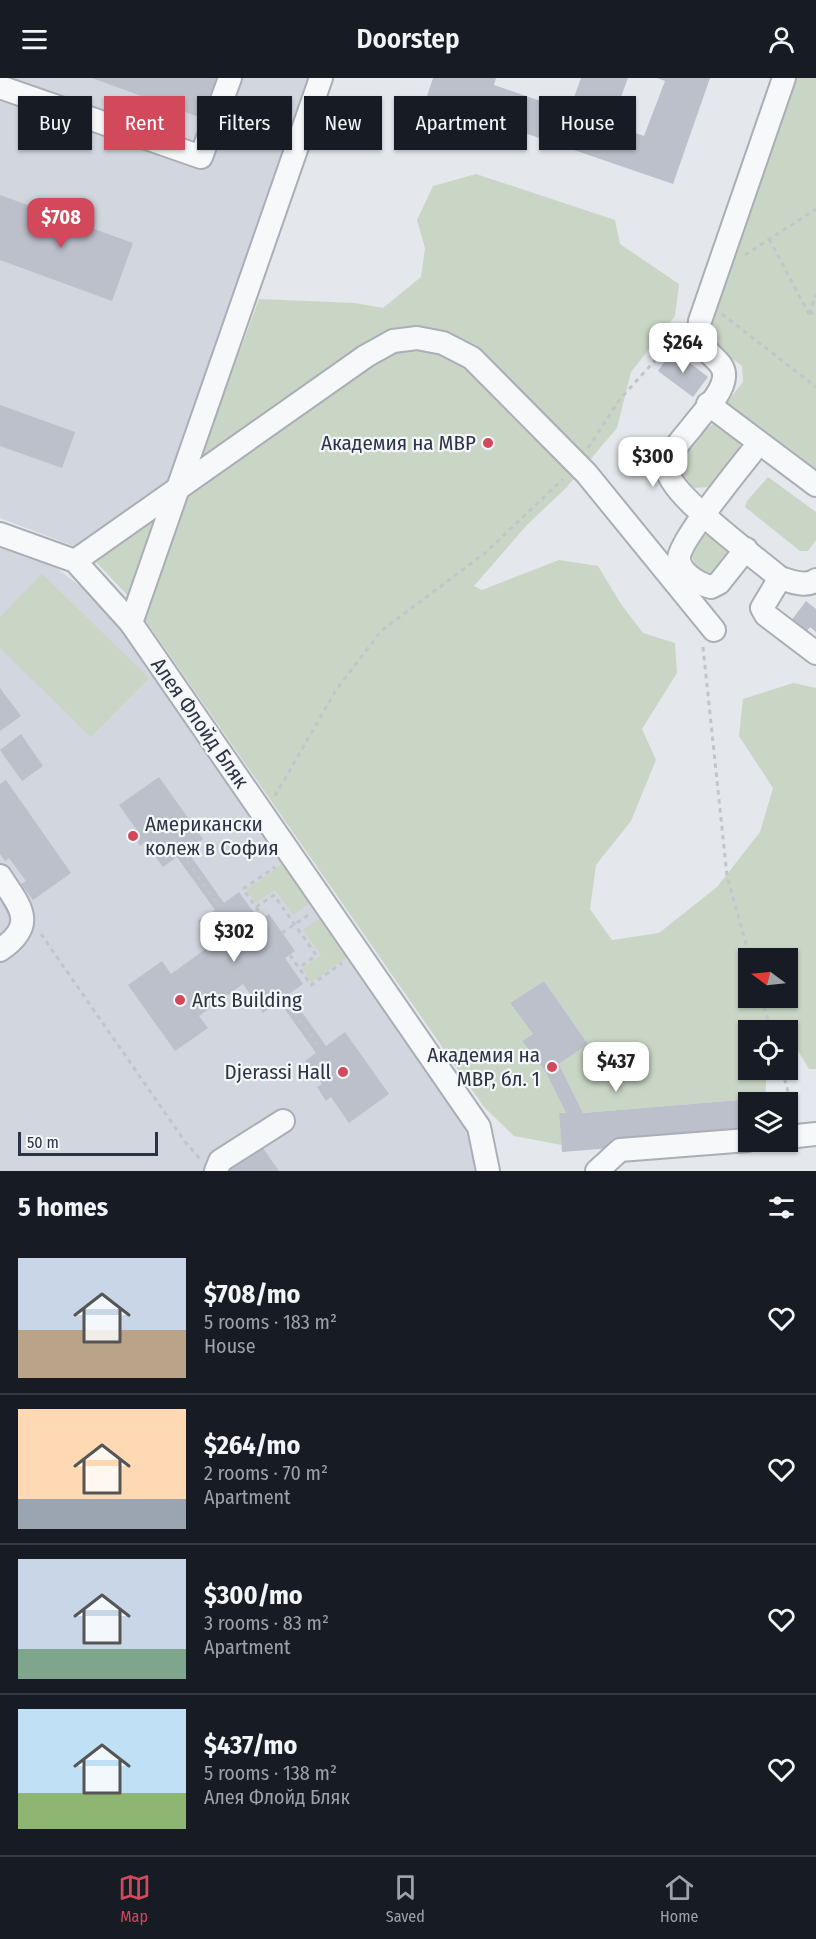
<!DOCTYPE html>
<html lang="en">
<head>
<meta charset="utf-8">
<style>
  body { margin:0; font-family:"Fira Sans Condensed",sans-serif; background:#20242c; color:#f1f3f6; height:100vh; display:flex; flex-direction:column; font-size:22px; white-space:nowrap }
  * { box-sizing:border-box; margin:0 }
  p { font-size:20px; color:#9ea1a6 }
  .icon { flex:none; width:33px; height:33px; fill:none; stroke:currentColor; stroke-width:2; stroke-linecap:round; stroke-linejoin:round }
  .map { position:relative; height:1093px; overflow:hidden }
  .drawer { display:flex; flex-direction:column; background:#171b24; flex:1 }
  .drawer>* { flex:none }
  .guide { position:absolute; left:18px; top:18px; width:780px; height:54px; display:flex; gap:12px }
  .needle { width:39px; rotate:285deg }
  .buttons { position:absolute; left:738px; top:870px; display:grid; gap:12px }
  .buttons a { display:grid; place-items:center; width:60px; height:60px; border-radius:0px; background:#171b24; box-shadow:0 2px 4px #0004; font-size:30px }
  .scale { position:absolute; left:18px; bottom:15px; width:140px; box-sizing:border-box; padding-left:6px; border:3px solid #2b3445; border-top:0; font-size:16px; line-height:21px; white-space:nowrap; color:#2b3445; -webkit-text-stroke:4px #f4f6f9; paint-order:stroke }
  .price { position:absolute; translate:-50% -51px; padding:0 14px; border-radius:12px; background:#fff; color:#222; font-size:20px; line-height:39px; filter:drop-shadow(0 2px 3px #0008) }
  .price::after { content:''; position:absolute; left:50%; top:36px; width:18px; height:14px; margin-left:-9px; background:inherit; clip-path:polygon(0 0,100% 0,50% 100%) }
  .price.active { background:#d1495b; color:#fff }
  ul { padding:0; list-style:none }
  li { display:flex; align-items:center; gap:18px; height:150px; padding:0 18px }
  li+li { border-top:2px solid #363941 }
  li span { display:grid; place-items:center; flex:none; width:168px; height:120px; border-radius:0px; color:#555 }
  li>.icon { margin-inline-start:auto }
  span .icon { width:72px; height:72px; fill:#fffc; stroke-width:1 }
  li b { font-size:26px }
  h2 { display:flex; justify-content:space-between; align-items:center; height:72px; padding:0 18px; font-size:26px }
  .tag { padding:0 21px; border-radius:0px; background:#171b24; box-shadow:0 2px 4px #0004; font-size:21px; line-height:54px }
  .tag.active { background:#d1495b; color:#fff }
  header { display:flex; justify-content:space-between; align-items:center; height:78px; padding:0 18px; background:#171b24; font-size:27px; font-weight:600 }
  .tab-bar { display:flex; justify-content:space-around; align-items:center; height:84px; border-top:2px solid #363941; background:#171b24; font-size:16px; color:#9ea1a6 }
  .tab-bar a { display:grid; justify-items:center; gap:3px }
  .tab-bar .active { color:#d1495b }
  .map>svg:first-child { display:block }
  .built { fill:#d2d6de }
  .green { fill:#c9d6c5; fill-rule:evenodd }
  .building { fill:#bbc0ca }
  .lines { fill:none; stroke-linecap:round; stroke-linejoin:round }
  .minor-casing { stroke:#a9aeb7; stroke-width:26 }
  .path { stroke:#c2c5cb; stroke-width:3; stroke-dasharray:4.5 4.5; stroke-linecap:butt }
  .minor { stroke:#f7f8fa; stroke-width:22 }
  .poi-dot { fill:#d1495b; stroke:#f4f6f9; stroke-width:2 }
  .labels { text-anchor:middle; stroke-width:4.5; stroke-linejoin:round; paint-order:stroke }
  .poi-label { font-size:21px; fill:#2b3445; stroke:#f4f6f9; text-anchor:end }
  .street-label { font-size:21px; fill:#2b3445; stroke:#f4f6f9 }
</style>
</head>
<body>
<header><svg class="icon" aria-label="menu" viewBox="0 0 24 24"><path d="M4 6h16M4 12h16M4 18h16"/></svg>Doorstep<svg class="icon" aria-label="person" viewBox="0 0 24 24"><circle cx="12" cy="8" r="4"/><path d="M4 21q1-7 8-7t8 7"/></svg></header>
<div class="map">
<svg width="816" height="1093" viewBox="0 0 816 1093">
  <rect width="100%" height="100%" fill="#e4e7ec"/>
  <!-- built -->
  <g class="built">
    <polygon points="0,0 309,0 171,400 76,469 0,440"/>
    <polygon points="0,468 52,487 91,516 117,547 463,1040 474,1075 475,1093 0,1093"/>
  </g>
  <!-- green -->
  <g class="green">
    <polygon points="790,0 816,0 816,396 724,328 743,304 742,288 709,263 707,243"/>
    <path d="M476,96L615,142L620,166L679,206L675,238L631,294L617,350L566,410L527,447L474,508L482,512L559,482L598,488L621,526L643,555L675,565L677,595L642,651L656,682L631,743L596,787L590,831L612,862L659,855L717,809L760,754L773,710L739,658L743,621L793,605L816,610V991H809L791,961L788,963V952H748V992H767L765,1020L583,1035L559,986L588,966L544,903L510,925L533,956L522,963L545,993L566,1035L559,1036L562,1067L514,1058L484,1029L130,520L96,484L189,411L259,221L355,225L383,230L421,199L425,170L417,142L433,108ZM748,880H788V920H748Z"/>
    <path d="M717,344L737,358L740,368L725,392L708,409C698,410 689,412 683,402C670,379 698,355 717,344Z"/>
    <polygon points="768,399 816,434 816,462 808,473 800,473 745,429 747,423"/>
    <polygon points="712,455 729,473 729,480 715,494 709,495 697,490 690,474 698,459"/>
    <polygon points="42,496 149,600 91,659 0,570 0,539"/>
    <polygon points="285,784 312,823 293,837 275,812 256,825 246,812"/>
    <polygon points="323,838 350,877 312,904 302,891 321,877 303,852"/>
  </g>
  <!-- building -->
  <g class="building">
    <polygon points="92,0 222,0 207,42"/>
    <polygon points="433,0 496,0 494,7 569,33 581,0 628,0 611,46 644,58 665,3 657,0 710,0 673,106 426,21"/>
    <polygon points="0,117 133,165 112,223 0,182"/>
    <polygon points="673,272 708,299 693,319 658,293"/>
    <polygon points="0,327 75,354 62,390 0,368"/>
    <polygon points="806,523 816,531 816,554 810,549 802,559 788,547"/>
    <polygon points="0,610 21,638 0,653"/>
    <polygon points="21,656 43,688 22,703 0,672"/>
    <polygon points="159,699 203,761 187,773 224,825 239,814 260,843 269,836 295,873 285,880 303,906 289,916 326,968 345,954 389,1016 349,1045 331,1019 326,1023 317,1009 322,1006 305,983 316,975 279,923 263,935 243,906 199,938 208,950 175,973 128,907 162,883 171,896 214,865 198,843 215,832 177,779 163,789 145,764 140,768 131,754 136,751 119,727"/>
    <polygon points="6,702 71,795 33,822 21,806 26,803 9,780 5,783 0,776 0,706"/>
    <polygon points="544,903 588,966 559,986 583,1035 765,1020 766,1024 748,1024 748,1059 562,1074 559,1035 566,1035 545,993 522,963 533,956 510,925"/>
    <polygon points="260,1066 279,1093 222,1093"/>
  </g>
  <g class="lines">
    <defs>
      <g id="minor">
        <path d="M784,0L700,243C694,278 726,278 724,299C723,316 701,336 692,349C683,360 666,377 668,393C670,417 758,481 780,500C791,503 806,510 816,502"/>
        <polyline points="0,9 201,79 230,0"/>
        <polyline points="708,326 816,407"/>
        <polyline points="0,456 75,483 131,545 479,1049 488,1093"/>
        <path d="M746,471L719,505L711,509C699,506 679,495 679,480C679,463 745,383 759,365"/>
        <polyline points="75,483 366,278 393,263 417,260 443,265 472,280 586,395 714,552"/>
        <polyline points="780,500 762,530 766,537 816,575"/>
        <polyline points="131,545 321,0"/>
        <path d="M0,798C20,829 38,846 0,872"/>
        <polyline points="788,1059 816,1056"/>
        <polyline points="216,1093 220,1083 283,1043"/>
        <polyline points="597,1093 620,1072 748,1062"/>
      </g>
    </defs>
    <!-- minor casing -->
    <use href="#minor" class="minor-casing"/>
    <!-- path -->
    <g class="path">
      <polyline points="769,161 809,236"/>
      <polyline points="745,177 816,131"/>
      <polyline points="722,236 816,309"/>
      <polyline points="809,236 816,217"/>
      <polyline points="809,236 816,233"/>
      <polyline points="588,370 620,321 679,256"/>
      <polyline points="703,569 727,798 750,880"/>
      <polyline points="275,718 336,612 381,553 485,475 563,401"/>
      <polyline points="182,776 219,828"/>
      <polyline points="256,829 274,817 316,877 299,890"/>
      <polyline points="264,840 243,811 275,789"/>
      <polyline points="282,855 308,837"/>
      <polyline points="41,856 186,1065 200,1081"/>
      <polyline points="290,877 311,907 342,885"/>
      <polyline points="283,920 321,971"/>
      <polyline points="761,920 771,952"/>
      <polyline points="782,992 795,1038"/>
    </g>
    <!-- minor -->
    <use href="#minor" class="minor"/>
  </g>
  <!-- markers -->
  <g class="poi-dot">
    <circle cx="488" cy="365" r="6"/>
    <circle cx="133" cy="758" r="6"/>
    <circle cx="180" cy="922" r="6"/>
    <circle cx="552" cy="989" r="6"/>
    <circle cx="343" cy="994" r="6"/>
  </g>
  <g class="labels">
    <!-- poi labels -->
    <g class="poi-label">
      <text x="476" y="372">Академия на МВР</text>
      <text x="145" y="753" text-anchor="start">Американски<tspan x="145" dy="24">колеж в София</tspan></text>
      <text x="192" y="929" text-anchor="start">Arts Building</text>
      <text x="540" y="984">Академия на<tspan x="540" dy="24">МВР, бл. 1</tspan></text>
      <text x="331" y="1001">Djerassi Hall</text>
    </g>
    <!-- street labels -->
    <g class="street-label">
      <text transform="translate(200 645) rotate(55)" y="7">Алея Флойд Бляк</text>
    </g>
  </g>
</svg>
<div class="buttons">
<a><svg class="needle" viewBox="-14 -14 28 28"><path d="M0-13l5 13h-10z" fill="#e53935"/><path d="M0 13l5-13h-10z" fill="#9ea1a6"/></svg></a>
<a><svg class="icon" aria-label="locate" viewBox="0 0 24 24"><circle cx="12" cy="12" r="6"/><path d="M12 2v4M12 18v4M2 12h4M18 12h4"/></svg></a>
<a><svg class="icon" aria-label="layers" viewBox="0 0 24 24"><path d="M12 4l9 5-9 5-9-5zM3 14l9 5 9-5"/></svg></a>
</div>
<div class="scale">50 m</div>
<b class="price active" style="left:61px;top:171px">$708</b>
<b class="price" style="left:683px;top:296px">$264</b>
<b class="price" style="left:653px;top:410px">$300</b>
<b class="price" style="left:234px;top:885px">$302</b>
<b class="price" style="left:616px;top:1015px">$437</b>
<div class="guide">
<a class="tag">Buy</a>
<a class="tag active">Rent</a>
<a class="tag">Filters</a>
<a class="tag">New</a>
<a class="tag">Apartment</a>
<a class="tag">House</a>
</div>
</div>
<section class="drawer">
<h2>5 homes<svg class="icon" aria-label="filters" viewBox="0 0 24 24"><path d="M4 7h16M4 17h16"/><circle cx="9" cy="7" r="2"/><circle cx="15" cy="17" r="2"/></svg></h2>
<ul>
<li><span style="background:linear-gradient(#c9d6e8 60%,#b9a48a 0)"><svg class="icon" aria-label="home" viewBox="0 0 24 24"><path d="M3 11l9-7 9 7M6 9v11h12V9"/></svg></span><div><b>$708/mo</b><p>5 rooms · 183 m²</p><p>House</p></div><svg class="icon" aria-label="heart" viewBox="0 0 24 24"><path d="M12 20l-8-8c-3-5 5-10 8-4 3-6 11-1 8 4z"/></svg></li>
<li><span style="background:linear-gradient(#ffd9b3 75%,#9aa5b1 0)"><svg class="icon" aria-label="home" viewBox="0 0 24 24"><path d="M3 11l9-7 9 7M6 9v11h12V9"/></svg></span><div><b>$264/mo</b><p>2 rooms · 70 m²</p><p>Apartment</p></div><svg class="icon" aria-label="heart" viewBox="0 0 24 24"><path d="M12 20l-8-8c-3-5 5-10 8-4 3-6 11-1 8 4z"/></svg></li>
<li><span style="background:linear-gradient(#c9d6e8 75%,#7fa58c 0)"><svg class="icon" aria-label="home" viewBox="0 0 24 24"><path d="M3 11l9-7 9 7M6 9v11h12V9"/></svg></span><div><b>$300/mo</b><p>3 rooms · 83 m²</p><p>Apartment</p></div><svg class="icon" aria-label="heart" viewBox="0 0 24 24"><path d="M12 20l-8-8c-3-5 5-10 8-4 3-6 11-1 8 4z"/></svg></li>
<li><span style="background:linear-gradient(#bfe0f5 70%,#8fb573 0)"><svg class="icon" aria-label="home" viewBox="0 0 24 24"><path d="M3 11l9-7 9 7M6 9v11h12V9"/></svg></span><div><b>$437/mo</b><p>5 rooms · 138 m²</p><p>Алея Флойд Бляк</p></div><svg class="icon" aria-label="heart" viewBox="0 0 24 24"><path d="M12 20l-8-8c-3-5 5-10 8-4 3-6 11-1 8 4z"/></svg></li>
</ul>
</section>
<nav class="tab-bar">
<a class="active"><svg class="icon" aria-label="map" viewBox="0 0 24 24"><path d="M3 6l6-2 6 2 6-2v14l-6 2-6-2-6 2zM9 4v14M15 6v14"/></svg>Map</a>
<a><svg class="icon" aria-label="saved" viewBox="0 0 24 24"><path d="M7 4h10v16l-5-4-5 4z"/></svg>Saved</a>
<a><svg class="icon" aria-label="home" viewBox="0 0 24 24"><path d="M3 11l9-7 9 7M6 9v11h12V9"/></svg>Home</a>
</nav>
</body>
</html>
